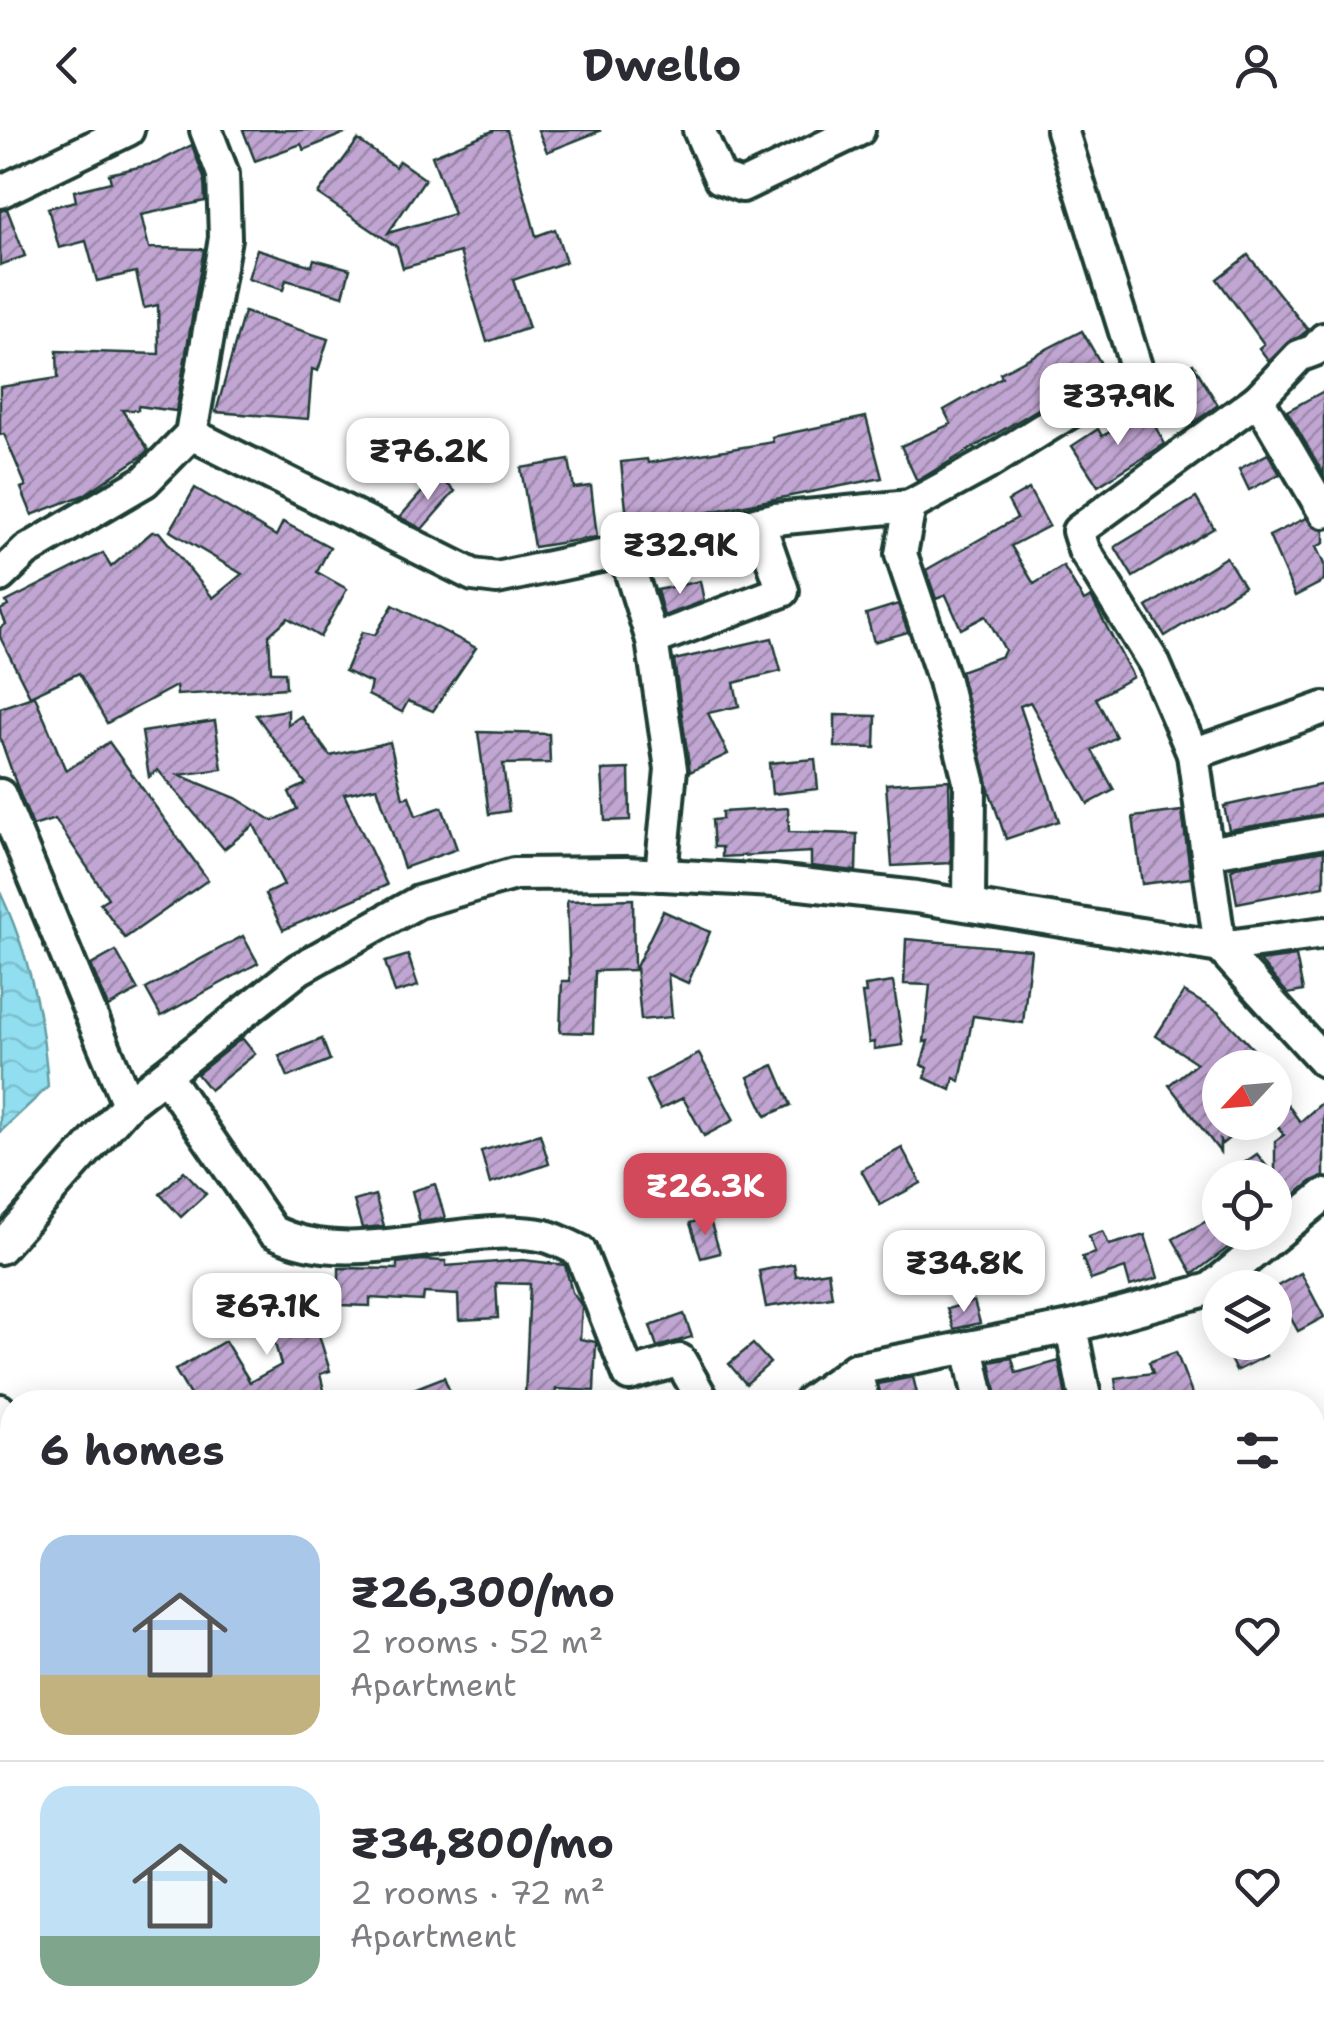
<!DOCTYPE html>
<html lang="en">
<head>
<meta charset="utf-8">
<style>
  body { margin:0; font-family:"Shantell Sans",sans-serif; background:#f7f7f7; color:#2b2b33; height:100vh; display:flex; flex-direction:column; font-size:38px; white-space:nowrap }
  * { box-sizing:border-box; margin:0 }
  p { font-size:32px; color:#7c7c81 }
  .icon { flex:none; width:55px; height:55px; fill:none; stroke:currentColor; stroke-width:2; stroke-linecap:round; stroke-linejoin:round }
  .map { position:relative; flex:1; overflow:hidden }
  .drawer { position:absolute; left:0px; top:1260px; width:1325px; height:642px; display:flex; flex-direction:column; background:#fff; border-radius:40px 40px 0 0; box-shadow:0 5px 25px #0003 }
  .drawer>* { flex:none }
  .needle { width:65px; rotate:244deg }
  .buttons { position:absolute; left:1202px; top:920px; display:grid; gap:20px }
  .buttons a { display:grid; place-items:center; width:90px; height:90px; border-radius:50%; background:#fff; box-shadow:0 5px 25px #0003; font-size:50px }
  .price { position:absolute; translate:-50% -85px; padding:0 22px; border-radius:20px; background:#fff; color:#222; font-size:32px; line-height:65px; filter:drop-shadow(0 2px 5px #0008) }
  .price::after { content:''; position:absolute; left:50%; top:60px; width:30px; height:22px; margin-left:-15px; background:inherit; clip-path:polygon(0 0,100% 0,50% 100%) }
  .price.active { background:#d1495b; color:#fff }
  ul { padding:0; list-style:none }
  li { display:flex; align-items:center; gap:30px; height:250px; padding:0 40px }
  li+li { border-top:2px solid #e1e1e2 }
  li span { display:grid; place-items:center; flex:none; width:280px; height:200px; border-radius:30px; color:#555 }
  li>.icon { margin-inline-start:auto }
  span .icon { width:120px; height:120px; fill:#fffc; stroke-width:1 }
  li b { font-size:42px }
  h2 { display:flex; justify-content:space-between; align-items:center; height:120px; padding:0 40px; font-size:42px }
  header { display:flex; justify-content:space-between; align-items:center; height:130px; padding:0 40px; background:#fff; font-size:45px; font-weight:700 }
  .map>svg:first-child { display:block }
  .water { fill:url(#water-waves); stroke:#639ea4; stroke-width:2.5 }
  .building { fill:url(#building-hatch); stroke:#1f3d34; stroke-width:2.5 }
  .lines { fill:none; stroke-linecap:round; stroke-linejoin:round }
  .minor-casing { stroke:#1f3d34; stroke-width:38 }
  .minor { stroke:#fff; stroke-width:30 }
</style>
</head>
<body>
<header><svg class="icon" aria-label="back" viewBox="0 0 24 24"><path d="M15 5l-7 7 7 7"/></svg>Dwello<svg class="icon" aria-label="person" viewBox="0 0 24 24"><circle cx="12" cy="8" r="4"/><path d="M4 21q1-7 8-7t8 7"/></svg></header>
<div class="map">
<svg width="1324" height="1902" viewBox="0 0 1324 1902">
  <defs>
    <pattern id="water-waves" width="16" height="10" patternUnits="userSpaceOnUse" patternTransform="scale(2.5)"><rect width="16" height="10" fill="#90deef"/><path d="M0 5q4-4 8 0t8 0" fill="none" stroke="#7cbfce"/></pattern>
    <pattern id="building-hatch" width="6" height="6" patternUnits="userSpaceOnUse" patternTransform="scale(2.5)"><rect width="6" height="6" fill="#c1a5d2"/><path d="M-1 1l2-2M0 6l6-6M5 7l2-2" fill="none" stroke="#9c88ab"/></pattern>
  </defs>
  <rect width="100%" height="100%" fill="#fff"/>
  <filter id="ink" filterUnits="userSpaceOnUse"><feTurbulence type="fractalNoise" baseFrequency=".01" numOctaves="2"/><feDisplacementMap in="SourceGraphic" scale="20" xChannelSelector="R" yChannelSelector="G"/><feConvolveMatrix kernelMatrix="1 2 1 2 8 2 1 2 1" color-interpolation-filters="sRGB"/></filter>
  <g filter="url(#ink)">
    <!-- water -->
    <path class="water" d="M0,762C28,822 44,890 48,957L0,1002Z"/>
    <!-- building -->
    <g class="building">
      <polygon points="243,0 352,0 304,20 301,14 255,31"/>
      <polygon points="495,0 507,0 536,106 555,99 566,132 513,150 529,198 487,212 460,122 403,138 397,117 318,64 358,10 395,37 399,31 425,49 388,103 454,84 432,26"/>
      <polygon points="538,0 600,0 600,1 547,22"/>
      <polygon points="192,15 204,48 205,71 141,85 149,118 204,119 176,281 138,276 138,280 122,280 148,319 145,324 84,365 32,385 21,358 26,356 4,304 0,305 0,257 58,248 57,221 159,224 158,175 144,178 136,142 97,151 86,111 59,118 48,78 76,71 74,61 111,52 109,44 156,33"/>
      <polygon points="7,79 25,126 0,135 0,81"/>
      <polygon points="257,119 312,136 314,129 350,139 343,166 286,150 283,160 248,149"/>
      <polygon points="1248,125 1308,200 1269,231 1259,218 1264,214 1217,149"/>
      <polygon points="244,182 328,209 318,241 312,239 308,289 216,282"/>
      <polygon points="1082,201 1100,232 1051,261 1055,269 917,351 901,316 951,294 944,280 1002,247 1000,243"/>
      <polygon points="1193,234 1218,275 1193,293 1167,249"/>
      <polygon points="1324,261 1324,345 1287,281"/>
      <polygon points="1147,282 1165,314 1098,356 1072,316 1098,299 1102,306"/>
      <polygon points="866,287 882,348 628,398 621,332 647,329 648,333 773,312 772,307"/>
      <polygon points="1268,324 1280,344 1249,360 1239,339"/>
      <polygon points="569,330 574,358 591,356 597,407 534,417 521,338"/>
      <polygon points="437,345 455,361 422,399 400,387"/>
      <polygon points="195,358 276,406 283,392 330,417 317,442 347,459 320,507 288,488 269,505 271,542 285,542 286,558 177,565 176,556 107,593 79,543 30,566 0,507 0,498 6,494 0,480 8,476 6,472 103,423 111,437 152,402 159,402 213,468 242,444 170,401"/>
      <polygon points="1029,359 1049,396 1011,416 1034,454 1063,436 1084,471 1091,467 1133,547 1096,568 1116,607 1092,620 1114,660 1088,674 1030,572 1020,576 1059,691 1006,709 989,660 960,541 1002,526 1005,520 986,486 961,499 946,465 936,469 926,440 1017,388 1008,371"/>
      <polygon points="1196,368 1214,398 1133,447 1115,417"/>
      <polygon points="1306,388 1324,401 1324,413 1316,417 1324,434 1324,451 1295,466 1269,406"/>
      <polygon points="1226,427 1244,456 1165,506 1147,477"/>
      <polygon points="700,451 704,471 664,486 657,460"/>
      <polygon points="898,474 908,502 874,512 866,484"/>
      <polygon points="393,475 476,518 433,581 408,571 402,582 368,565 371,553 345,541 362,502 375,505"/>
      <polygon points="772,508 781,541 734,553 739,576 708,583 728,624 690,642 674,530"/>
      <polygon points="35,566 66,641 109,612 208,750 125,808 100,773 108,768 55,689 33,696 21,667 0,608 0,578"/>
      <polygon points="288,580 288,595 301,586 330,626 390,612 403,668 409,666 416,686 442,677 457,719 404,738 377,657 344,664 387,755 283,800 265,764 284,755 254,695 224,719 158,640 149,647 142,602 215,591 222,639 179,645 236,668 273,691 297,679 289,662 306,654 256,585"/>
      <polygon points="835,585 876,586 875,618 835,617"/>
      <polygon points="478,602 549,604 550,633 503,634 509,681 489,684"/>
      <polygon points="815,629 818,659 772,664 769,633"/>
      <polygon points="629,639 630,690 605,691 602,640"/>
      <polygon points="949,650 951,733 892,736 886,654"/>
      <polygon points="1324,654 1324,684 1229,700 1224,676"/>
      <polygon points="788,678 789,702 857,704 856,741 811,736 811,722 722,727 722,717 714,717 712,690 722,689 722,682"/>
      <polygon points="1182,681 1191,748 1142,754 1133,687"/>
      <polygon points="1324,721 1324,756 1237,773 1231,740 1236,737"/>
      <polygon points="633,769 634,840 595,841 593,903 560,902 562,851 570,851 567,771"/>
      <polygon points="663,781 710,802 688,853 668,844 672,887 641,890 636,837"/>
      <polygon points="243,806 258,833 161,886 146,859"/>
      <polygon points="906,809 1031,820 1023,893 973,886 960,951 954,948 951,960 925,948 928,938 921,935 928,911 924,912 930,855 904,854"/>
      <polygon points="116,821 138,860 108,877 91,835"/>
      <polygon points="408,825 418,856 395,863 385,832"/>
      <polygon points="1296,826 1303,861 1288,864 1260,831"/>
      <polygon points="893,852 903,915 874,919 874,912 869,913 862,863 866,863 865,856"/>
      <polygon points="1184,862 1218,882 1271,938 1220,938 1220,992 1250,992 1222,1014 1220,1011 1220,1022 1169,955 1197,933 1156,906"/>
      <polygon points="242,908 255,924 210,960 197,944"/>
      <polygon points="322,909 330,930 288,947 279,926"/>
      <polygon points="699,924 734,990 704,1006 683,968 660,979 646,951"/>
      <polygon points="774,935 791,975 766,986 748,947"/>
      <polygon points="1275,957 1300,992 1324,971 1324,1047 1312,1051 1275,1081 1275,1048 1245,1048 1238,1037 1257,1024 1275,1047 1275,1011 1284,1005 1275,992"/>
      <polygon points="540,1004 549,1034 490,1054 481,1021"/>
      <polygon points="902,1018 921,1053 880,1075 861,1040"/>
      <polygon points="184,1041 206,1064 181,1087 160,1064"/>
      <polygon points="435,1054 445,1088 420,1092 412,1061"/>
      <polygon points="375,1065 384,1096 362,1098 354,1071"/>
      <polygon points="1220,1084 1220,1102 1249,1102 1193,1144 1173,1109"/>
      <polygon points="709,1087 720,1123 701,1128 690,1093"/>
      <polygon points="1103,1101 1109,1115 1145,1105 1158,1148 1130,1156 1125,1138 1091,1150 1082,1127 1095,1123 1089,1106"/>
      <polygon points="423,1130 446,1131 446,1136 523,1130 565,1135 572,1162 582,1176 580,1209 596,1212 594,1261 556,1259 555,1269 525,1267 530,1154 496,1153 498,1188 459,1190 458,1165 424,1163 423,1171 370,1168 370,1176 339,1175 339,1138 397,1139 397,1133"/>
      <polygon points="794,1134 796,1146 828,1141 832,1167 766,1177 759,1141"/>
      <polygon points="1301,1143 1324,1187 1298,1201 1274,1158"/>
      <polygon points="301,1147 330,1241 320,1244 327,1272 194,1272 175,1240 225,1211 250,1252 281,1235 260,1161"/>
      <polygon points="974,1171 980,1193 954,1199 947,1179"/>
      <polygon points="684,1184 692,1207 657,1217 650,1196"/>
      <polygon points="1229,1212 1259,1212 1266,1226 1236,1241 1226,1221 1232,1219"/>
      <polygon points="753,1214 770,1233 746,1254 729,1234"/>
      <polygon points="1176,1222 1195,1272 1118,1272 1115,1248 1153,1243 1149,1232"/>
      <polygon points="1012,1228 1016,1243 1059,1231 1067,1272 998,1272 990,1232"/>
      <polygon points="444,1247 454,1272 416,1272 411,1260"/>
      <polygon points="913,1247 919,1272 882,1272 878,1254"/>
    </g>
    <g class="lines">
      <defs>
        <g id="minor">
          <polyline points="699,0 720,48 742,56 859,0"/>
          <polyline points="0,62 128,0"/>
          <polyline points="1324,209 1315,220 1299,226 1258,269 1078,401 1084,420 1154,533 1193,624 1220,817 1324,931"/>
          <polyline points="1258,269 1324,382"/>
          <polyline points="191,304 473,445 497,448 775,389 910,376 987,334 1137,240 1062,0"/>
          <polyline points="910,376 901,424 944,551 970,655 969,775"/>
          <polyline points="624,421 652,510 671,639 661,745"/>
          <polyline points="0,446 26,421 145,351 191,304 225,108 223,44 206,0"/>
          <polyline points="652,510 783,461 759,392"/>
          <polyline points="1193,624 1324,578"/>
          <polyline points="0,665 128,974"/>
          <polyline points="1207,723 1324,702"/>
          <path d="M165,945L272,1101C355,1143 459,1089 545,1106C557,1109 569,1116 580,1121L629,1245L680,1230L704,1272"/>
          <polyline points="0,1118 128,974 299,839 418,772 514,744 626,743 774,751 916,767 1220,817 1324,803"/>
          <polyline points="1071,1197 1086,1272"/>
          <polyline points="968,1217 980,1272"/>
          <polyline points="855,1239 864,1272"/>
          <polyline points="809,1272 855,1239 1071,1197 1210,1159 1324,1065"/>
          <polyline points="0,1280 12,1291"/>
          <polyline points="0,1552 12,1575"/>
          <polyline points="1312,1635 1324,1631"/>
          <polyline points="0,1666 12,1659"/>
          <polyline points="205,1890 211,1902"/>
          <polyline points="541,1890 544,1902"/>
          <polyline points="914,1890 916,1902"/>
          <polyline points="988,1890 995,1902"/>
          <polyline points="1212,1890 1215,1902"/>
          <polyline points="1295,1890 1297,1902"/>
        </g>
      </defs>
      <!-- minor casing -->
      <use href="#minor" class="minor-casing"/>
      <!-- minor -->
      <use href="#minor" class="minor"/>
    </g>
  </g>
</svg>
<div class="buttons">
<a><svg class="needle" viewBox="-14 -14 28 28"><path d="M0-13l5 13h-10z" fill="#e53935"/><path d="M0 13l5-13h-10z" fill="#7c7c81"/></svg></a>
<a><svg class="icon" aria-label="locate" viewBox="0 0 24 24"><circle cx="12" cy="12" r="6"/><path d="M12 2v4M12 18v4M2 12h4M18 12h4"/></svg></a>
<a><svg class="icon" aria-label="layers" viewBox="0 0 24 24"><path d="M12 4l9 5-9 5-9-5zM3 14l9 5 9-5"/></svg></a>
</div>
<b class="price" style="left:1118px;top:318px">₹37.9K</b>
<b class="price" style="left:428px;top:373px">₹76.2K</b>
<b class="price" style="left:680px;top:467px">₹32.9K</b>
<b class="price active" style="left:705px;top:1108px">₹26.3K</b>
<b class="price" style="left:964px;top:1185px">₹34.8K</b>
<b class="price" style="left:267px;top:1228px">₹67.1K</b>
<section class="drawer">
<h2>6 homes<svg class="icon" aria-label="filters" viewBox="0 0 24 24"><path d="M4 7h16M4 17h16"/><circle cx="9" cy="7" r="2"/><circle cx="15" cy="17" r="2"/></svg></h2>
<ul>
<li><span style="background:linear-gradient(#a9c7e8 70%,#c2b280 0)"><svg class="icon" aria-label="home" viewBox="0 0 24 24"><path d="M3 11l9-7 9 7M6 9v11h12V9"/></svg></span><div><b>₹26,300/mo</b><p>2 rooms · 52 m²</p><p>Apartment</p></div><svg class="icon" aria-label="heart" viewBox="0 0 24 24"><path d="M12 20l-8-8c-3-5 5-10 8-4 3-6 11-1 8 4z"/></svg></li>
<li><span style="background:linear-gradient(#bfe0f5 75%,#7fa58c 0)"><svg class="icon" aria-label="home" viewBox="0 0 24 24"><path d="M3 11l9-7 9 7M6 9v11h12V9"/></svg></span><div><b>₹34,800/mo</b><p>2 rooms · 72 m²</p><p>Apartment</p></div><svg class="icon" aria-label="heart" viewBox="0 0 24 24"><path d="M12 20l-8-8c-3-5 5-10 8-4 3-6 11-1 8 4z"/></svg></li>
</ul>
</section>
</div>
</body>
</html>
